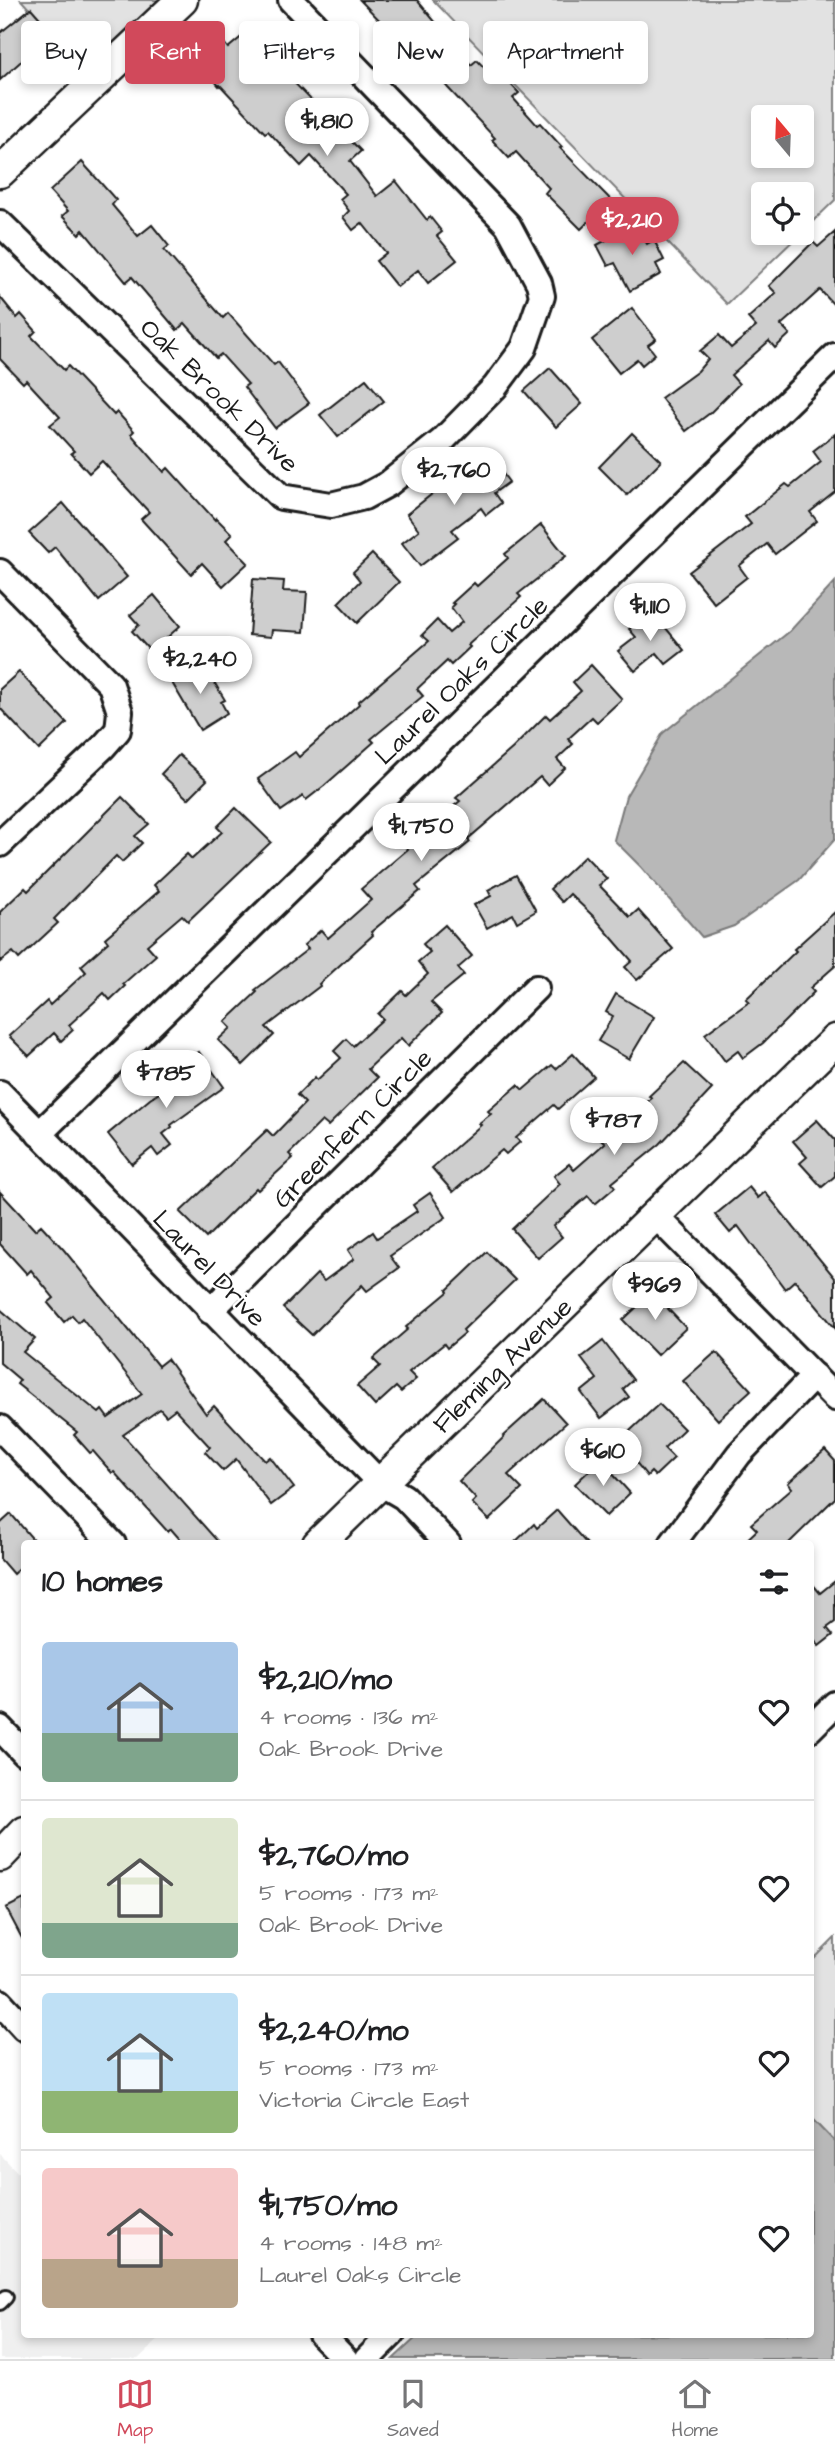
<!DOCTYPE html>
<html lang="en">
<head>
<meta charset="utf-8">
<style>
  body { margin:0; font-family:"Architects Daughter",sans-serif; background:#f2f2f2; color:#202124; height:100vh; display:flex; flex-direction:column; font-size:26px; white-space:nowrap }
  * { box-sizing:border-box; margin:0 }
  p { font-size:23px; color:#757577 }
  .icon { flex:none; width:38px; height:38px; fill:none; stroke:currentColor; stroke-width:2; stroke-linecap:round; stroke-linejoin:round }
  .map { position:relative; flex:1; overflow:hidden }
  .side { position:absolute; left:21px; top:1540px; width:793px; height:798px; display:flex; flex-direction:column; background:#fff; border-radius:7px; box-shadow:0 4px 10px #0003 }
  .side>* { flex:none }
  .banner { position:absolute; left:21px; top:21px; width:794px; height:63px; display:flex; gap:14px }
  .needle { width:46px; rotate:341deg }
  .buttons { position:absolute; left:751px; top:105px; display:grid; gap:14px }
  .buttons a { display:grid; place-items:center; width:63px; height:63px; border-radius:7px; background:#fff; box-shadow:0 4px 10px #0003; font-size:35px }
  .price { position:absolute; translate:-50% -60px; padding:0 16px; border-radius:24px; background:#fff; color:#222; font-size:23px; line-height:46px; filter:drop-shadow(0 2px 4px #0008) }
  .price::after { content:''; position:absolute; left:50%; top:42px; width:21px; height:16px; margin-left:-10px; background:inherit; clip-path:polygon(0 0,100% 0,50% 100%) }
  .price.selected { background:#d1495b; color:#fff }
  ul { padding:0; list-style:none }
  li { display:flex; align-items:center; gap:21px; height:175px; padding:0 21px }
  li+li { border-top:2px solid #e0e0e0 }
  li span { display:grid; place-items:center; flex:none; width:196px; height:140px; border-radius:7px; color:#555 }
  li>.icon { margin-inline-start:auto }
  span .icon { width:84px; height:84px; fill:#fffc; stroke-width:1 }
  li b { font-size:30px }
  h2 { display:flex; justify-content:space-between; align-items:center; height:84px; padding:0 21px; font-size:30px }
  .chip { padding:0 24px; border-radius:7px; background:#fff; box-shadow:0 4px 10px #0003; font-size:24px; line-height:63px }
  .chip.selected { background:#d1495b; color:#fff }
  .tabs { display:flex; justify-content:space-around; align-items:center; height:98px; border-top:2px solid #e0e0e0; background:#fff; font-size:19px; color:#757577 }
  .tabs a { display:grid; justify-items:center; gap:4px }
  .tabs .selected { color:#d1495b }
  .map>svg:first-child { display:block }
  .built { fill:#f0f0f0 }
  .green { fill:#e2e2e2; stroke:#7f7f7f; stroke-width:2; fill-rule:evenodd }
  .water { fill:#b8b8b8; stroke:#7a7a7a; stroke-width:2 }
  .building { fill:#cecece; stroke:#1c1c1c; stroke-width:2 }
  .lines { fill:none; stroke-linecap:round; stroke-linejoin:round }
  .service-casing { stroke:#1c1c1c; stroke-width:18 }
  .minor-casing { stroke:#1c1c1c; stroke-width:30 }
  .tertiary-casing { stroke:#1c1c1c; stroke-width:35 }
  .service { stroke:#fff; stroke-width:12 }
  .minor { stroke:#fff; stroke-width:24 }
  .tertiary { stroke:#fff; stroke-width:30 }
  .labels { text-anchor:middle; stroke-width:5; stroke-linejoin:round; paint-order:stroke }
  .street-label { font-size:26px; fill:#1c1c1c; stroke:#fff }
</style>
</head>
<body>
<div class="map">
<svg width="835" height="2359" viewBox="0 0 835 2359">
  <rect width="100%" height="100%" fill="#fff"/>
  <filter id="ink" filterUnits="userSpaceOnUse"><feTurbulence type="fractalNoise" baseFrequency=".0143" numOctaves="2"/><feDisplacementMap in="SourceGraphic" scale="14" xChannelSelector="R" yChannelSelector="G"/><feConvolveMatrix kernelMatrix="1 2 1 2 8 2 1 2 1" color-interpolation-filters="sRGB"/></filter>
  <g filter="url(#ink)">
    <!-- built -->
    <polygon class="built" points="0,2154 24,2179 24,2334 164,2335 138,2359 0,2359"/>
    <!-- green -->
    <g class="green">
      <polygon points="21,0 182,0 95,81"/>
      <path d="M433,0H835V200L802,232V194H763V233H801L727,304ZM802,117V156H763V117Z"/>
      <polygon points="835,1938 835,2142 810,2116 810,1963"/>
    </g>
    <!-- water -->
    <g class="water">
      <polygon points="835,582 835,839 799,880 734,926 702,937 641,867 614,840 626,796 663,733 790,631"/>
      <polygon points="810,2116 835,2142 835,2359 393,2359 419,2335 810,2334"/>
    </g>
    <!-- building -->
    <g class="building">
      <polygon points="360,0 417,0 471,65 477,60 499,83 505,78 519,93 513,98 537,125 540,123 562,147 560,148 611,200 581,229 545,193 549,188 516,152 509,158 492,140 495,138 448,88 393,22 387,28"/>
      <polygon points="31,8 53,33 0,80 0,33"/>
      <polygon points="217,34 228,48 245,34 274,71 279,67 361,151 350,161 377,196 396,181 427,220 430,217 442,232 437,236 457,260 428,283 418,270 397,287 376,261 386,253 362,223 353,230 343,217 349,211 340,199 346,194 311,156 301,166 268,131 265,133 220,85 219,86 192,53"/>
      <polygon points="82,162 116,200 112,205 138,236 152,225 169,246 164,250 223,318 228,313 274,365 278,362 309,403 275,428 244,387 248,384 221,354 216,358 185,323 177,330 132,277 126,282 83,230 79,234 62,216 68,211 50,191"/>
      <polygon points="636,224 647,244 654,240 664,260 656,264 661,274 630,291 615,263 608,266 597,245"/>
      <polygon points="835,232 835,306 820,290 781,325 790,334 775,348 769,341 731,375 739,384 710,413 686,431 661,398 698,371 708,359 700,351 719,335 731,348 756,327 748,318 776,293 769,286 813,242 818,247"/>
      <polygon points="0,297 17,318 21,314 36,331 31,336 64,370 68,366 114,415 117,412 134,431 131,434 164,472 168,468 215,520 216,518 232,534 226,540 248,563 223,586 202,563 191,574 141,519 149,512 102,461 89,473 71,453 74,451 50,425 60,417 26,380 23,383 0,359"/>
      <polygon points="632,308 656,339 648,345 655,354 642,365 637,359 619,373 592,340"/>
      <polygon points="550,368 582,404 556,427 524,391"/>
      <polygon points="366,379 384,401 338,437 320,415"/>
      <polygon points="632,433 661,461 627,495 599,467"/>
      <polygon points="835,434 835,492 810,512 817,521 775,554 767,544 739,566 747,577 714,603 689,572 751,524 745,517 786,484 790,487 821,462 813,451"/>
      <polygon points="486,451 509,482 494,493 501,503 486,515 481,508 452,530 458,537 420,566 402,543 419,530 407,514"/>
      <polygon points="63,503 127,577 99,601 55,547 48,553 29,533"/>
      <polygon points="541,525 566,556 518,594 521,597 468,645 470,647 451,665 447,661 417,689 423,696 371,739 374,742 324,786 306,800 303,796 281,811 258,779 295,752 299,757 359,704 358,702 429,641 422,635 437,620 449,633 462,622 451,607 454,604 452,603 474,583 477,586 508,558 505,554"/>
      <polygon points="372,554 399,582 357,623 338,603 360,581 353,572"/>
      <polygon points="253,579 284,581 283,591 307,592 304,632 272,630 271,637 249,635"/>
      <polygon points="154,595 180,626 151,652 132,631 139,625 130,615"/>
      <polygon points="652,611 684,650 666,664 657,653 635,671 618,651 636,637 629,629"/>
      <polygon points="202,662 225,700 221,702 227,713 200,730 171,681"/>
      <polygon points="591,665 622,699 597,722 592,717 568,739 573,744 557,759 565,768 547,785 540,777 468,839 470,842 416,886 420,891 371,932 373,935 319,984 320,986 266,1027 274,1035 243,1065 218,1040 231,1028 225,1022 257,992 255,990 308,949 304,945 321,930 328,938 371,900 361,889 408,849 405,846 460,801 456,798 513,748 546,715 550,719 581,691 573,682"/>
      <polygon points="19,672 67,723 39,750 0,708 0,689"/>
      <polygon points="179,755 207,780 188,799 161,774"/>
      <polygon points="122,797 149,824 135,836 142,843 122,862 116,856 54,919 58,923 19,959 13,952 0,962 0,912 25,888 28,891"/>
      <polygon points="236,808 271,842 188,921 182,915 147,945 156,955 123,984 125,986 110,1000 104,993 69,1025 73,1030 61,1041 54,1033 29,1056 9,1036 47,1001 50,1005 86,972 81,966 108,942 105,938 159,891 154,885 187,854 192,859 222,832 217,827"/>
      <polygon points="585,856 607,879 599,885 630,917 638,910 673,949 637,980 625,967 632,961 594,917 570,894 562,902 550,889"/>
      <polygon points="516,875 536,911 517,922 513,914 487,928 474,905 491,896 488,890"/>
      <polygon points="835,912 835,966 810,988 814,992 763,1043 743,1058 738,1051 725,1061 705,1034 749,1002 746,999 796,951 794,949"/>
      <polygon points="445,925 472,956 458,968 464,975 431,1002 442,1013 408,1046 401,1038 368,1069 377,1078 328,1126 322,1121 289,1154 293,1158 258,1190 256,1188 206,1238 180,1212 267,1130 273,1136 305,1103 297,1095 315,1077 317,1080 341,1058 334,1051 346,1039 353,1046 383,1019 378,1014 402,991 406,995 428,974 418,962 430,952 423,944"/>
      <polygon points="616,994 654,1017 629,1059 598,1041 613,1016 606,1012"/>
      <polygon points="199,1052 224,1087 171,1125 172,1127 163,1134 172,1145 158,1156 152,1148 132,1164 108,1134 150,1099 180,1079 174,1070"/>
      <polygon points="573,1054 594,1077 558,1109 554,1105 516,1138 520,1142 506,1154 502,1150 453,1192 432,1168 481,1125 479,1123 491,1114 488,1111 518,1085 523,1090 552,1065 556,1069"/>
      <polygon points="684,1063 712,1089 660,1144 612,1183 615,1187 595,1204 588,1196 553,1226 562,1237 538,1258 512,1229 560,1184 554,1176 569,1164 574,1170 605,1143 601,1139 652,1098 649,1096"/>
      <polygon points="817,1120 835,1140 835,1176 822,1187 800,1163 807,1157 793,1141"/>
      <polygon points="749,1187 758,1198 765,1192 835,1278 835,1328 795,1280 785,1289 738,1226 730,1233 715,1215"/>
      <polygon points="0,1192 35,1230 41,1225 64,1250 158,1366 167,1359 206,1414 214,1406 265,1461 270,1457 294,1488 271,1505 236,1459 223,1471 205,1452 210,1447 175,1409 166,1416 160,1409 123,1435 220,1544 184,1544 171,1529 168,1532 114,1472 112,1473 93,1451 90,1453 74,1435 77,1432 17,1384 20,1380 0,1363 0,1309 35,1339 23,1352 99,1413 102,1410 108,1418 142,1394 82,1318 78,1322 72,1315 64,1322 48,1303 54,1298 31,1270 27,1274 0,1244"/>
      <polygon points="430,1193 446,1217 390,1256 399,1268 367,1291 362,1285 312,1335 283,1308 317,1274 324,1281 354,1259 348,1250 373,1232 377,1238 417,1211 413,1205"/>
      <polygon points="487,1252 515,1280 463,1330 465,1333 447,1348 444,1344 409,1372 416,1379 401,1392 396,1387 375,1406 357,1386 380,1366 373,1359 408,1329 406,1327 448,1292 447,1290"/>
      <polygon points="656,1289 672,1306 668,1309 686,1328 657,1355 623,1320"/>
      <polygon points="603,1341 633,1380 623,1389 629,1397 601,1418 581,1392 597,1379 581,1358"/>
      <polygon points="716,1352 751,1390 718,1420 683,1381"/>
      <polygon points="544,1399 566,1423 508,1475 522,1489 489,1520 472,1503 476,1499 459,1481 504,1437 503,1436"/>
      <polygon points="659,1404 684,1429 664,1448 674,1458 655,1476 651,1472 647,1476 619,1441"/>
      <polygon points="825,1450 835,1461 835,1498 788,1544 742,1544 757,1530 751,1524 792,1488 788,1483"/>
      <polygon points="600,1460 630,1493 606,1516 575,1484"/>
      <polygon points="557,1510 587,1544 513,1544 534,1524 537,1528"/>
      <polygon points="11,1514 37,1544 24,1544 24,1564 13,1574 0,1559 0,1524"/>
      <polygon points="810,1581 820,1593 835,1581 835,1622 827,1628 833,1635 819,1646 814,1639 810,1642"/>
      <polygon points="24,1899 24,1942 6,1908"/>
    </g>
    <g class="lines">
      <defs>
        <polyline id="service" points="0,2303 6,2297"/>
        <g id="minor">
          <polyline points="0,223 281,497 331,505 364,497 388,484 442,441 495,387 524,348 542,296 539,283 508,225 291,0"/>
          <polyline points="0,572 111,685 120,712 118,730 103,747 0,844"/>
          <polyline points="0,1093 380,1483 404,1497 448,1544"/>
          <polyline points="39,1134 835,356"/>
          <polyline points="656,1216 835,1398"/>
          <polyline points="210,1311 536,988"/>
          <polyline points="0,1428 113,1544"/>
          <polyline points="672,1544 739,1454 814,1376"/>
          <polyline points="0,1728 24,1753"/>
          <polyline points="810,1729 835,1704"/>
          <polyline points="0,2002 24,2028"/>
          <polyline points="321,2334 345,2359"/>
          <polyline points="367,2359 392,2334"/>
        </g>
        <g id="tertiary">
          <polyline points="0,172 182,0"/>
          <polyline points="318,1544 835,1040"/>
          <polyline points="0,1856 24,1831"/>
        </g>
      </defs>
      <!-- service casing -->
      <use href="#service" class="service-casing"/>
      <!-- minor casing -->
      <use href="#minor" class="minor-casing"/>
      <!-- tertiary casing -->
      <use href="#tertiary" class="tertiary-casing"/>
      <!-- service -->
      <use href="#service" class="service"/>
      <!-- minor -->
      <use href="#minor" class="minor"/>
      <!-- tertiary -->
      <use href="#tertiary" class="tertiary"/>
    </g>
  </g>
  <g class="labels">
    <!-- street labels -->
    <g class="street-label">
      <text transform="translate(220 395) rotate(44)" y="9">Oak Brook Drive</text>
      <text transform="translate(461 680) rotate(-44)" y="9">Laurel Oaks Circle</text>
      <text transform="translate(352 1128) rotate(-45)" y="9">Greenfern Circle</text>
      <text transform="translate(210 1268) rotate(46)" y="9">Laurel Drive</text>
      <text transform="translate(502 1365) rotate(-44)" y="9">Fleming Avenue</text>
    </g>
  </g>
</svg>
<div class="buttons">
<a><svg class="needle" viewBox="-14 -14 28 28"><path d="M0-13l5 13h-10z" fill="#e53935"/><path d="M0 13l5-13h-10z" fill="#757577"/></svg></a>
<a><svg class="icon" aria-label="locate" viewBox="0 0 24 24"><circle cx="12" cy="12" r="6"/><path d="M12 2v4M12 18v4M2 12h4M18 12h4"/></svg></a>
</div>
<b class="price" style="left:327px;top:158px">$1,810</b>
<b class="price selected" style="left:632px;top:257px">$2,210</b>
<b class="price" style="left:454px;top:507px">$2,760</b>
<b class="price" style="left:650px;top:643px">$1,110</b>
<b class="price" style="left:200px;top:696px">$2,240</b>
<b class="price" style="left:421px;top:863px">$1,750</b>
<b class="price" style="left:166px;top:1110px">$785</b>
<b class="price" style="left:614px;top:1157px">$787</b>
<b class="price" style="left:655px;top:1322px">$969</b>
<b class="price" style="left:603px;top:1488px">$610</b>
<div class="banner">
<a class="chip">Buy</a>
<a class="chip selected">Rent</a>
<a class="chip">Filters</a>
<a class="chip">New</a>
<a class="chip">Apartment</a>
</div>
<section class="side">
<h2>10 homes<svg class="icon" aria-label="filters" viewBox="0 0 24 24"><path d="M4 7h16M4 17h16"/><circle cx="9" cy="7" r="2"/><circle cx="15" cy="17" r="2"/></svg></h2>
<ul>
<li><span style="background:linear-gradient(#a9c7e8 65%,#7fa58c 0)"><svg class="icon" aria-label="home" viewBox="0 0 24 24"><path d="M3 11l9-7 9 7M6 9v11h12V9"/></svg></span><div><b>$2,210/mo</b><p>4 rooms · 136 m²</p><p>Oak Brook Drive</p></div><svg class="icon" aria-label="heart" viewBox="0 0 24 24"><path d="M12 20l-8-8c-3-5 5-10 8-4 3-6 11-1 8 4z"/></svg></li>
<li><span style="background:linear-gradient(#dfe7d0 75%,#7fa58c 0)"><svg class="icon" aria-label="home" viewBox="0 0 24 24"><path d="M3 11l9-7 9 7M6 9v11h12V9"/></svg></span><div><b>$2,760/mo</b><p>5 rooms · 173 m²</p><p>Oak Brook Drive</p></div><svg class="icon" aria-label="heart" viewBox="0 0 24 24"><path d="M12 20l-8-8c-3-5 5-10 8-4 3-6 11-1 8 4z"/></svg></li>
<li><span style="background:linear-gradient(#bfe0f5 70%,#8fb573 0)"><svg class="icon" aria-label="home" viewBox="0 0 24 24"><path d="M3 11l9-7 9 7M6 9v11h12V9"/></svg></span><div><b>$2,240/mo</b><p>5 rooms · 173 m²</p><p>Victoria Circle East</p></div><svg class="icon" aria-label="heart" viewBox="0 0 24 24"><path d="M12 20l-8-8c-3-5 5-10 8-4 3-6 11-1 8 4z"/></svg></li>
<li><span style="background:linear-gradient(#f6c9c9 65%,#b9a48a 0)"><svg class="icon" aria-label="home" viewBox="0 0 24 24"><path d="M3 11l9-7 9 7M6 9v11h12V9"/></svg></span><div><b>$1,750/mo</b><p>4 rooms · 148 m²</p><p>Laurel Oaks Circle</p></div><svg class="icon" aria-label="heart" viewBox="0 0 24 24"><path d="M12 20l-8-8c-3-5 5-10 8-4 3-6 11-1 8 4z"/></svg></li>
</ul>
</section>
</div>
<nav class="tabs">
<a class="selected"><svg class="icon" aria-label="map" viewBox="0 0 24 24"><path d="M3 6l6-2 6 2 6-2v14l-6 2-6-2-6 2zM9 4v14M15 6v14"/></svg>Map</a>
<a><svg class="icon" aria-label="saved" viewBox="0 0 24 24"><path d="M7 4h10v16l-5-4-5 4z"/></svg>Saved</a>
<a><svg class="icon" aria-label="home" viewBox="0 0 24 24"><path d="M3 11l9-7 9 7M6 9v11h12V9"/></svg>Home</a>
</nav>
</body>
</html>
